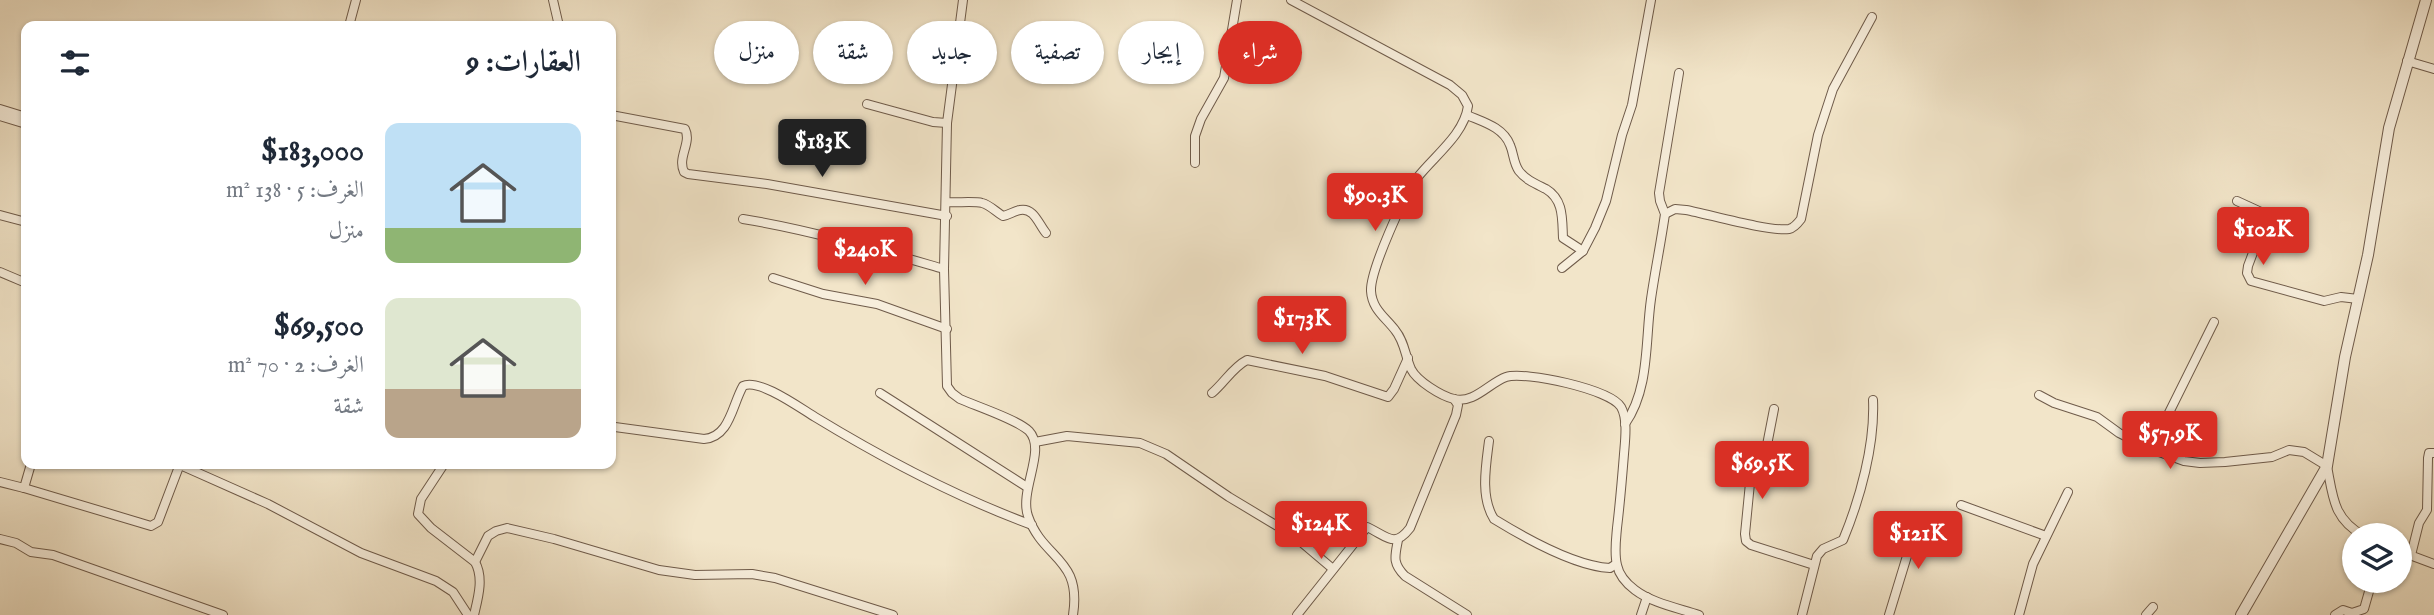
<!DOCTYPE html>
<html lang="ar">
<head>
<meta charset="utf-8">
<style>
  body { margin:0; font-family:"IM FELL English",Amiri,serif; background:#f2f2f3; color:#1f2937; direction:rtl; height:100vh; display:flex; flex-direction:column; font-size:26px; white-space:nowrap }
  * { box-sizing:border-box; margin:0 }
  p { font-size:23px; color:#747a83 }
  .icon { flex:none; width:38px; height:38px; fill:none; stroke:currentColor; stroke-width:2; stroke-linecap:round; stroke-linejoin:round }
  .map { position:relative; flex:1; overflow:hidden; direction:ltr }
  .details { position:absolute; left:21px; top:21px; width:595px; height:448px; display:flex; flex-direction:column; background:#fff; border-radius:14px; box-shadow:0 2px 5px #0004; direction:rtl }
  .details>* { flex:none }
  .top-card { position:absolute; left:637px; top:21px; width:665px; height:63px; direction:rtl; display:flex; gap:14px }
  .fabs { position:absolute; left:2342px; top:523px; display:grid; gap:14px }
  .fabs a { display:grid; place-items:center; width:70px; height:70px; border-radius:50%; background:#fff; box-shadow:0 2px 5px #0004; font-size:35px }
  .price { position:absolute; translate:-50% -60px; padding:0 16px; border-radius:7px; background:#d93025; color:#fff; font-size:23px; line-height:46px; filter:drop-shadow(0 2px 4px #0008) }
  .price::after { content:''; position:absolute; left:50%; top:42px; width:21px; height:16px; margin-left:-10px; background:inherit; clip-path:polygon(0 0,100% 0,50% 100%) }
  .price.on { background:#222; color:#fff }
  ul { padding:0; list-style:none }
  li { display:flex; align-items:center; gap:21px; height:175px; padding:0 35px }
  li span { display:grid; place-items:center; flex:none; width:196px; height:140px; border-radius:14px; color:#555 }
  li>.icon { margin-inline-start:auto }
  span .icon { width:84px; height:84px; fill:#fffc; stroke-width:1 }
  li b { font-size:30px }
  h2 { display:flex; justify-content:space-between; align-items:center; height:84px; padding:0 35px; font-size:30px }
  .pill { padding:0 24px; border-radius:32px; background:#fff; box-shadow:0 2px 5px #0004; font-size:24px; line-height:63px }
  .pill.on { background:#d93025; color:#fff }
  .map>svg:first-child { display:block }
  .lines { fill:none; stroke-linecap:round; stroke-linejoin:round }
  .minor-casing { stroke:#6f5b4a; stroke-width:10 }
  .tertiary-casing { stroke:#6f5b4a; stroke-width:12 }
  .minor { stroke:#f7eedc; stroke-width:8 }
  .tertiary { stroke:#f7eedc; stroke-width:10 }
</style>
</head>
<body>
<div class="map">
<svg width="2434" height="615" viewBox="0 0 2434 615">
  <rect width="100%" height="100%" fill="#f2e5c9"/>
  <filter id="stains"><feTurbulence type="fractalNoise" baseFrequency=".00286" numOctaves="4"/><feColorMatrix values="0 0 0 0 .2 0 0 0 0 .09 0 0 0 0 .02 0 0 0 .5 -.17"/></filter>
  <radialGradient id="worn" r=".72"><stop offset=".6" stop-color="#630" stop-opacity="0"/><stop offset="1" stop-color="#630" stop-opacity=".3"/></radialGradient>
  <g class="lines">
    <defs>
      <g id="minor">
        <polyline points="553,0 559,26"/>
        <path d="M963,0L947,123L944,269L947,386L952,393L960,399C976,406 1018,420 1029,431C1047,450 1019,490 1028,516C1043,560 1082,557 1073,615"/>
        <path d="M1291,0L1450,85L1462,95L1468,106C1464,135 1434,156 1417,178C1404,195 1370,271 1371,291C1372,309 1385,317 1395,330C1405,342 1405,356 1411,369C1417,381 1441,396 1454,399C1474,404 1489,383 1506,377C1525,371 1610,389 1621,407C1628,419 1625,441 1624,454C1622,479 1620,503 1617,528C1616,540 1614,553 1617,565C1619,575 1627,584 1635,590C1652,603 1678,608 1699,615"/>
        <polyline points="349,26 356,0"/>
        <polyline points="2407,61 2434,69"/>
        <polyline points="867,104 933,122 947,123"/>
        <polyline points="0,109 26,117"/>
        <path d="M611,115L685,129C692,143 677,157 684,172L688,174L767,184L947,216"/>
        <path d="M1467,115C1483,122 1503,127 1510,145C1514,154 1513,162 1519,171C1526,180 1536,184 1546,189C1564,200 1562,219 1563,238L1583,251"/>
        <polyline points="0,116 26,124"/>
        <polyline points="1195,163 1195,136 1201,119 1224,78 1237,0"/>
        <polyline points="2237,201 2261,212 2266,218 2248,266 2247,273 2251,281 2324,301 2341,297 2358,299"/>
        <path d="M946,202C955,203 975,201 982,203C990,205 996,212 1003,216C1009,215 1014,211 1020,210C1034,207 1039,225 1046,233"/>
        <path d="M1665,214L1675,209L1686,210C1708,214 1769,232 1789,229C1794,228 1798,223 1801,219L1818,135L1833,89L1872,17"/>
        <polyline points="0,215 26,222"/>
        <path d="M743,219C811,230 878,250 944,269"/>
        <polyline points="1562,268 1583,251 1595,228 1606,201 1622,135 1632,105 1651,0"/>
        <polyline points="0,272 26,283"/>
        <polyline points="773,278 823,294 877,304 947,329"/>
        <polyline points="880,393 1027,487"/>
        <path d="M1212,393C1224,383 1233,367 1247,360L1325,376L1388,397L1394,389L1408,358"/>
        <path d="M2039,395L2054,403L2097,417L2119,433L2151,449L2184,461L2200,463L2225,462L2272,457L2289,450L2304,452L2327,466C2333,497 2333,519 2364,536"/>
        <polyline points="1774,409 1767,445 1750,483 1745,534 1746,541 1751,545 1814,565"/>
        <path d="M1625,424C1650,388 1645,341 1651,299C1655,271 1661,242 1665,214L1660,201L1659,193L1679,73"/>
        <path d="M615,427L704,439C730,437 732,405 743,386C759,378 800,408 815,417C884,459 956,497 1032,525"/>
        <path d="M1489,441C1486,465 1480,497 1494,519C1525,538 1574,566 1610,568L1616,564"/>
        <polyline points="1035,442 1067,436 1140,443 1166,454 1229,497 1294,536 1333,569"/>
        <polyline points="2151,449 2214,322"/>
        <polyline points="178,464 268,504 361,553 436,581 453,592 468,615"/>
        <path d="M444,464L421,499L418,514L431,528L475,562C484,578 478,598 474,615"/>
        <polyline points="0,482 24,488 31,464"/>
        <polyline points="24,488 151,526 158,522 180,464"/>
        <polyline points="1961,505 2046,536"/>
        <polyline points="0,539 16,543 31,552 53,555 223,615"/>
        <path d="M1398,540C1395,556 1392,563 1405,576L1467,615"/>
        <polyline points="2399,551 2434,564"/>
        <polyline points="2411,555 2419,523 2427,510 2428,458 2429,453 2434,453"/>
        <polyline points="475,562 488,536 496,531 507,528 554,539 659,570 695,575 752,574 775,578 893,615"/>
        <path d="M1297,615L1367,527C1387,536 1394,549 1410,528L1456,415L1458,405L1454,399"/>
        <polyline points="1641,615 1647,597"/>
        <path d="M1802,615L1817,556L1823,549L1843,540C1860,499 1875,445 1873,400"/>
        <polyline points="1889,615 1907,556 1911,520"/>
        <polyline points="2019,615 2033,564 2068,492"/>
        <polyline points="2146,615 2153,607"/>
        <polyline points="2335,615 2343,610 2352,613 2364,609 2372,581"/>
      </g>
      <polyline id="tertiary" points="2241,615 2327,466 2345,357 2368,255 2389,128 2426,0"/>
    </defs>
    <!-- minor casing -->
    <use href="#minor" class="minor-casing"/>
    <!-- tertiary casing -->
    <use href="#tertiary" class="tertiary-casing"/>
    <!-- minor -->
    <use href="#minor" class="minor"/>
    <!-- tertiary -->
    <use href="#tertiary" class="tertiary"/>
  </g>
  <rect width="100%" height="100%" filter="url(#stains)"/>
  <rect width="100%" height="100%" fill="url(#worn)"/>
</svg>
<div class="fabs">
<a><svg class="icon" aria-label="layers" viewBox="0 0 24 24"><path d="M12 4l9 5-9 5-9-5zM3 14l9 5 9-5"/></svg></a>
</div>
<b class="price on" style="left:822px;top:179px">$183K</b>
<b class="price" style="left:1375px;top:233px">$90.3K</b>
<b class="price" style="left:2263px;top:267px">$102K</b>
<b class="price" style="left:865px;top:287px">$240K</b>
<b class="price" style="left:1302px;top:356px">$173K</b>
<b class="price" style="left:2170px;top:471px">$57.9K</b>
<b class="price" style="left:1762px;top:501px">$69.5K</b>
<b class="price" style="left:1321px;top:561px">$124K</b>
<b class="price" style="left:1918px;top:571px">$121K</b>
<div class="top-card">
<a class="pill on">شراء</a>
<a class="pill">إيجار</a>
<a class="pill">تصفية</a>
<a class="pill">جديد</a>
<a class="pill">شقة</a>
<a class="pill">منزل</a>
</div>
<section class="details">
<h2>العقارات: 9<svg class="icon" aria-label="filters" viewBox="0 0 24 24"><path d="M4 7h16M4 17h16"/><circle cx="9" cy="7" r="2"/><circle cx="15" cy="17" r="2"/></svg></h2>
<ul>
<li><span style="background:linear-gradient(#bfe0f5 75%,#8fb573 0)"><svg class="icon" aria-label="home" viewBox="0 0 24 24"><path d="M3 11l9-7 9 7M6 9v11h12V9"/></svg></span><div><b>$183,000</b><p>الغرف: 5 · 138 m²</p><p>منزل</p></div></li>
<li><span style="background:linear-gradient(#dfe7d0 65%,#b9a48a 0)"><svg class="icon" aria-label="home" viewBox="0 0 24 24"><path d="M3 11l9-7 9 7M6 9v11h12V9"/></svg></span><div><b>$69,500</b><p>الغرف: 2 · 70 m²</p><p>شقة</p></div></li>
</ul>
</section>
</div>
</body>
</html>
